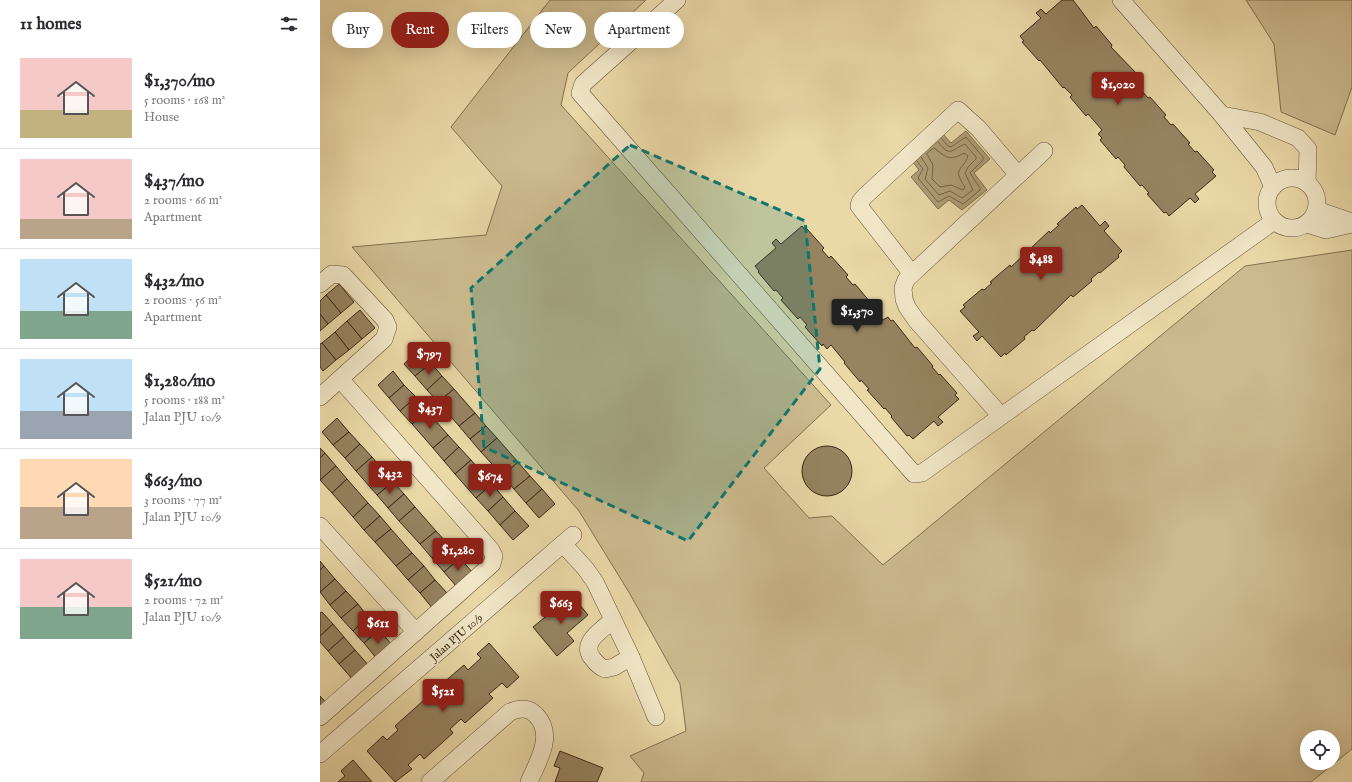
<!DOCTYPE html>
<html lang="en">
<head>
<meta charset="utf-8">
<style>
  body { margin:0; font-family:"IM FELL English",serif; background:#f7f7f7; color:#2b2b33; height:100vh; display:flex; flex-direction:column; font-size:15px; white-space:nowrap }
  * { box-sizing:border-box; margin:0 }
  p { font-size:13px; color:#7c7c81 }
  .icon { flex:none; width:22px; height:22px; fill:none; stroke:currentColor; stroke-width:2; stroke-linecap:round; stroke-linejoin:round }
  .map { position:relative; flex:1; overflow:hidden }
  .side { display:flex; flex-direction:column; background:#fff; width:320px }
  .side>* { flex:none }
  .banner { position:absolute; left:12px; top:12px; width:380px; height:36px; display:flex; gap:8px }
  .buttons { position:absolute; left:980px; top:730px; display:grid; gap:8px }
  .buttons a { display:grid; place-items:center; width:40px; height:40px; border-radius:50%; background:#fff; box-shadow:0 4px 16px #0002; font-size:20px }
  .price { position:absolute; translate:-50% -34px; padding:0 9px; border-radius:4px; background:#8f2418; color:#fff; font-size:13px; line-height:26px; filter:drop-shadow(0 1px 2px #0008) }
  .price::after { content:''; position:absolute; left:50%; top:24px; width:12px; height:9px; margin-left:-6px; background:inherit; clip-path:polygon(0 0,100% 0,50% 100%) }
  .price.on { background:#222; color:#fff }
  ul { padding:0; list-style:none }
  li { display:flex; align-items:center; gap:12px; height:100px; padding:0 20px }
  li+li { border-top:1px solid #e1e1e2 }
  li span { display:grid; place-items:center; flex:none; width:112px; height:80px; border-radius:0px; color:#555 }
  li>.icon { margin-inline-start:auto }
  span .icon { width:48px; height:48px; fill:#fffc; stroke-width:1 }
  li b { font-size:17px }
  h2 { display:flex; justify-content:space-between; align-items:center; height:48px; padding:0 20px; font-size:17px }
  .chip { padding:0 14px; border-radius:18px; background:#fff; box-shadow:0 4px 16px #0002; font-size:14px; line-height:36px }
  .chip.on { background:#8f2418; color:#fff }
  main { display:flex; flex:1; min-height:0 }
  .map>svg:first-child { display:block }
  .green { fill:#ccba8e; stroke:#837051; fill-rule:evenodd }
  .water { fill:#ae9c75; stroke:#806d4e }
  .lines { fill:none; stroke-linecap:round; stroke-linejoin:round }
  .shore { stroke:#746244; stroke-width:1 }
  .building { fill:#968360; stroke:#3a2714 }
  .minor-casing { stroke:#665339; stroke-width:18 }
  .minor { stroke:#f1e6c6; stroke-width:17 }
  .marked { fill:#0f766e; fill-opacity:0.2; stroke:#0f766e; stroke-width:3; stroke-dasharray:8 5; stroke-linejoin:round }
  .labels { text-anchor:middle; stroke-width:3; stroke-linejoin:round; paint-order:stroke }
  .street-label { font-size:11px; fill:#3a2714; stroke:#f1e6c6 }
</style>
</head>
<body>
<main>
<section class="side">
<h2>11 homes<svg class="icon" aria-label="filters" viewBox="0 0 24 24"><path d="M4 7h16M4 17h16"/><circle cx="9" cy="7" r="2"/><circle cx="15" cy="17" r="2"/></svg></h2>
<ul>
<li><span style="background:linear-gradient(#f6c9c9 65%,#c2b280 0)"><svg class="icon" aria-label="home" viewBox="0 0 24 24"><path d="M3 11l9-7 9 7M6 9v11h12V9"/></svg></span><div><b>$1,370/mo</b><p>5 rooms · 168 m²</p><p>House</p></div></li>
<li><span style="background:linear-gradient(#f6c9c9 75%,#b9a48a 0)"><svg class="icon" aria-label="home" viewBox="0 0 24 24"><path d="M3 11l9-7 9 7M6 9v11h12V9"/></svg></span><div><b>$437/mo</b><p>2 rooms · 66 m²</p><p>Apartment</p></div></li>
<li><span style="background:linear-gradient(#bfe0f5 65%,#7fa58c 0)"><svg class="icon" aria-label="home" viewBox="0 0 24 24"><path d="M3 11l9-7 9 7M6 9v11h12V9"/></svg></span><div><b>$432/mo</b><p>2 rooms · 56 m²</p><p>Apartment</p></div></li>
<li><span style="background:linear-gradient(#bfe0f5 65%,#9aa5b1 0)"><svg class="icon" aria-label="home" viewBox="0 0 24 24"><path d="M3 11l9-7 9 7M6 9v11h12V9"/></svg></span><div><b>$1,280/mo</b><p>5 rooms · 188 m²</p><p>Jalan PJU 10/9</p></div></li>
<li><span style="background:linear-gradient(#ffd9b3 60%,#b9a48a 0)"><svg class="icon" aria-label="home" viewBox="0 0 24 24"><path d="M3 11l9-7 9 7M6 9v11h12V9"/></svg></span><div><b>$663/mo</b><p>3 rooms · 77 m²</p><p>Jalan PJU 10/9</p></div></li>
<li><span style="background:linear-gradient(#f6c9c9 60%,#7fa58c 0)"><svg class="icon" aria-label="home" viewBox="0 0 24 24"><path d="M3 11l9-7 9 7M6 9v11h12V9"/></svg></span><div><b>$521/mo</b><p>2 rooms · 72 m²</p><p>Jalan PJU 10/9</p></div></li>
</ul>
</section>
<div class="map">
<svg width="1032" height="782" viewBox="0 0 1032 782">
  <rect width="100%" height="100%" fill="#ead8a7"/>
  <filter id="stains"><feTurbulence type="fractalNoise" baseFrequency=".005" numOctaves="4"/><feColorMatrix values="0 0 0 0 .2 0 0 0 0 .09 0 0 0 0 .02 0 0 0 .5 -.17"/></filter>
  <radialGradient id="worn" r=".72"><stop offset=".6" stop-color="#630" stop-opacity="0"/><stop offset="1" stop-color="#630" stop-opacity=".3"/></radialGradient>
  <!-- green -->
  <g class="green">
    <path d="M230,0H326L248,73L241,105L511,405L444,468L489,518L512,516L563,565L925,266L1032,250V749L991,782H321L324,773L310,756L366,731L360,684L310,594L259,511L32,247L166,235L182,186L131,127ZM987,737H1013V763H987Z"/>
    <polygon points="926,0 1032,0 1032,87 1015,135 961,112 954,44"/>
  </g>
  <!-- water -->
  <polygon class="water" points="616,126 631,143 646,131 670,159 654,173 667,190 642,210 629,200 618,209 591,177 599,170 585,152"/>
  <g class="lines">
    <!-- shore -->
    <g class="shore">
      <path d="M614,148C626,157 629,162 644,153L648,156C644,170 631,167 645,187L643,190L631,185L620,187L612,179L613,165L607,154Z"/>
      <path d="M601,157L608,168L605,179L619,195L630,191L642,198L653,190L645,173L648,167L656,159V157L645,144C630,150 631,158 618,142"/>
      <polyline points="597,161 603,169 598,178 618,202 629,196 643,204 660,190 660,188 650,173 663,160 663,157 646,137 631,147 628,146 621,138"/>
    </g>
  </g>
  <!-- building -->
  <g class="building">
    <polygon points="742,0 753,0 774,28 776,26 792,45 791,47 816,73 814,74 818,78 814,82 828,98 830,97 846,115 844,117 851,125 853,124 870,143 868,144 875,152 877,151 894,170 892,172 896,176 875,194 879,199 875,203 870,198 849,216 846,212 844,213 827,194 829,193 822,185 820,186 804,167 805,165 798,157 796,159 780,140 782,138 778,134 782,130 768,114 766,116 750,97 752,95 744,87 743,88 720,60 719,61 702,42 704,41 700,36 721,18 716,13 721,9 726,14"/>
    <polygon points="762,205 780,226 785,221 789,226 784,231 802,251 798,255 799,257 780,273 779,272 771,279 772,281 753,297 751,295 714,331 712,330 704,337 705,339 686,355 685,353 681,357 662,336 657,341 653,336 659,332 640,311 645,307 643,305 662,289 664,290 672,283 670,282 690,265 691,267 729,231 730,233 739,225 737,224 756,207 757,209"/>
    <polygon points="482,226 486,231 487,229 504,248 502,250 509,258 511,256 528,275 526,277 533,285 535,284 551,303 550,304 563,320 568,317 571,321 573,320 595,348 597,347 613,366 612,367 619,375 620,374 637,393 635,395 639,399 618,417 623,422 618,426 614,421 593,439 589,435 587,436 571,417 572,416 565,408 564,409 547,390 549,389 541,380 540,382 524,363 525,362 511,345 507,349 503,344 502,346 485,327 487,325 480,317 478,319 461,300 463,298 456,290 454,291 438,272 439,271 435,266 456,248 452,243 456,239 461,244"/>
    <polygon points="19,284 34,302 21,313 6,295"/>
    <polygon points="6,295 21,313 8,324 0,314 0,301"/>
    <polygon points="40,310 55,328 42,339 27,321"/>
    <polygon points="0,314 8,324 0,331"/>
    <polygon points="27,321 42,339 29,350 15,332"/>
    <polygon points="15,332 29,350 16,360 2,343"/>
    <polygon points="2,343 16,360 3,371 0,367 0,344"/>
    <polygon points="99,350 111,363 95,376 84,364"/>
    <polygon points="111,363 122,376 107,390 95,376"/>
    <polygon points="73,371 84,385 69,398 58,385"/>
    <polygon points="122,376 134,389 118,402 107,390"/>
    <polygon points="84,385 96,397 80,411 69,398"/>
    <polygon points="134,389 155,413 139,426 118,402"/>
    <polygon points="96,397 107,411 92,424 80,411"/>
    <polygon points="107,411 128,435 113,448 92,424"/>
    <polygon points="155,413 166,426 150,439 139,426"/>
    <polygon points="17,418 29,432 13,445 2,432"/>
    <polygon points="166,426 177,438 161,452 150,439"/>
    <polygon points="29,432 40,444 25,458 13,445"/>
    <polygon points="128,435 139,447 124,461 113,448"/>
    <polygon points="177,438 198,462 183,476 161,452"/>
    <polygon points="40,444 52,457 36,471 25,458"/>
    <circle cx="507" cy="471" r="25"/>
    <polygon points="139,447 151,460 135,474 124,461"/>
    <polygon points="0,448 5,453 0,458"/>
    <polygon points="5,453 16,466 0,480 0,458"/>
    <polygon points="52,457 73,482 57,495 36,471"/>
    <polygon points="151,460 172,484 156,498 135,474"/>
    <polygon points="198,462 210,476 194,489 183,476"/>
    <polygon points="16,466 27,479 12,493 0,480"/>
    <polygon points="210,476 222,489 206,503 194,489"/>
    <polygon points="27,479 48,503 33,517 12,493"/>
    <polygon points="73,482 84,494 68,508 57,495"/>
    <polygon points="172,484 183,497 168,511 156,498"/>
    <polygon points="222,489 235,504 219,518 206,503"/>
    <polygon points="84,494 95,507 79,521 68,508"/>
    <polygon points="183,497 195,511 180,525 168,511"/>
    <polygon points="48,503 60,516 44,530 33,517"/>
    <polygon points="95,507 116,531 100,544 79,521"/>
    <polygon points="195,511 209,526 193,540 180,525"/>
    <polygon points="60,516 71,529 55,542 44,530"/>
    <polygon points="71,529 92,553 76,566 55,542"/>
    <polygon points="116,531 128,544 112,558 100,544"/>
    <polygon points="128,544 140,558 124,572 112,558"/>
    <polygon points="92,553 104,566 88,580 76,566"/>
    <polygon points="140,558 153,573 137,587 124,572"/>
    <polygon points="0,561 4,566 0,570"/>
    <polygon points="4,566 15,579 0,592 0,570"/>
    <polygon points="104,566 115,580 100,593 88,580"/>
    <polygon points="15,579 26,591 10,605 0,592"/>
    <polygon points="115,580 129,595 113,609 100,593"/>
    <polygon points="26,591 38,604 21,618 10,605"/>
    <polygon points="252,595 268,615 247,633 254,641 237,656 213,627"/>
    <polygon points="38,604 48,617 33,631 21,618"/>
    <polygon points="2,612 13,624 0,636 0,613"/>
    <polygon points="48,617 59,630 44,643 33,631"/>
    <polygon points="13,624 24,637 8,651 0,642 0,636"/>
    <polygon points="59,630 73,646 57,659 44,643"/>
    <polygon points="24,637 35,650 19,664 8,651"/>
    <polygon points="169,643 199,677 187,688 182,683 169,694 173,698 145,723 141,719 130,729 133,733 104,759 100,754 88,765 92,769 75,782 47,751 63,736 67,740 78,730 75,726 104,700 108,705 119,694 115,690 144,665 148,670 161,658 157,654"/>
    <polygon points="35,650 50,667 34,681 19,664"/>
    <polygon points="0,696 9,706 0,713"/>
    <polygon points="240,751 283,768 277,782 235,782 240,768 234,766"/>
    <polygon points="33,760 52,782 18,782 25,776 21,771"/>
  </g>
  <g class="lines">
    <defs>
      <g id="minor">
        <polyline points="357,0 263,84 260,93 594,474 602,473 954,221"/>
        <polyline points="801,0 902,115 944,167 953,187"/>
        <polyline points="902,115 940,122 978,138 988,149 987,183"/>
        <circle cx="972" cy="203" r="25"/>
        <polyline points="997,210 1032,222"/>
        <polyline points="987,224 1006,230 1032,224"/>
        <polyline points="592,274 539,206 540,202 544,197 638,110 659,129 698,175"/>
        <polyline points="0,284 12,274 23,275 65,320 68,327 64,339 0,397"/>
        <polyline points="681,416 596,320 587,307 584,299 583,288 586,280 592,274 724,151"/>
        <polyline points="0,526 96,632"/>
        <polyline points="243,544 265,568 275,582 311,657 336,717"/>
        <path d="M293,620C282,630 259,643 273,659C276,663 280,667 285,669L294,667L311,657"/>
        <polyline points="0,717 172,564 174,556 171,550 20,379"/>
        <polyline points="0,754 253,535"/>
        <path d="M110,782L190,712C200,708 208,707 216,715C235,735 218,761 209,782"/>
      </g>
    </defs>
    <!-- minor casing -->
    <use href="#minor" class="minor-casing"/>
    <!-- minor -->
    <use href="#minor" class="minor"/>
  </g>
  <!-- marked area -->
  <path class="marked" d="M310,145L485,221L500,369L368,541L164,447L151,288Z"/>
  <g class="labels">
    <!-- street labels -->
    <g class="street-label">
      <text transform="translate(136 637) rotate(-41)" y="4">Jalan PJU 10/9</text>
    </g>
  </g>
  <rect width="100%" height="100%" filter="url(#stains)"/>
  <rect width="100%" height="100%" fill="url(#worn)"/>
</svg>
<div class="buttons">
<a><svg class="icon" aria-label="locate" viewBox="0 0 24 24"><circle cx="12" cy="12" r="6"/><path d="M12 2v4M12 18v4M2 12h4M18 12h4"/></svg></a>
</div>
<b class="price" style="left:798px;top:106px">$1,020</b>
<b class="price" style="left:721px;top:281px">$488</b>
<b class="price on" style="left:537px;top:333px">$1,370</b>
<b class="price" style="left:109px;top:376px">$797</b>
<b class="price" style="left:110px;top:430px">$437</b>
<b class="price" style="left:70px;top:495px">$432</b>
<b class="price" style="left:170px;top:498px">$674</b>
<b class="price" style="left:138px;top:572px">$1,280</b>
<b class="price" style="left:241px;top:625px">$663</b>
<b class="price" style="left:58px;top:645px">$611</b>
<b class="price" style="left:123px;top:713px">$521</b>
<div class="banner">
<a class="chip">Buy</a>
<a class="chip on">Rent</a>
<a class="chip">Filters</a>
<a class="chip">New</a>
<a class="chip">Apartment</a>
</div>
</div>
</main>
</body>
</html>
